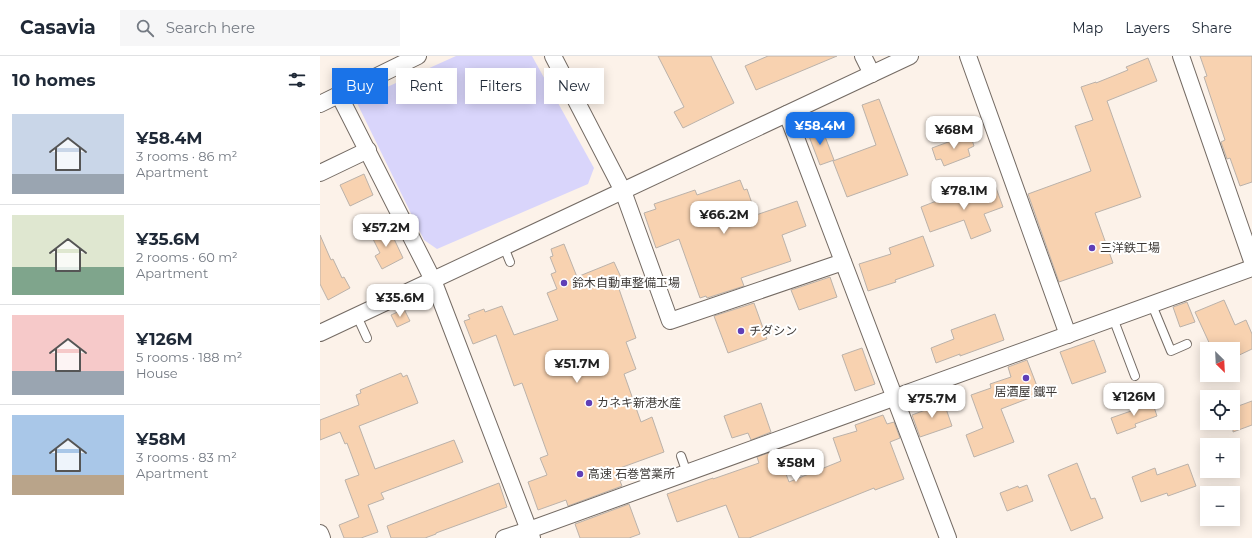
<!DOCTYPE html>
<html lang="en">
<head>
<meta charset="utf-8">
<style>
  body { margin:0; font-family:Montserrat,"Noto Sans JP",sans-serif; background:#f6f6f7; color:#1f2937; height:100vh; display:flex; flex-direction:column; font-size:15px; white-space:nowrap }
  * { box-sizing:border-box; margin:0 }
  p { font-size:13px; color:#747a83 }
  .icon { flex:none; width:22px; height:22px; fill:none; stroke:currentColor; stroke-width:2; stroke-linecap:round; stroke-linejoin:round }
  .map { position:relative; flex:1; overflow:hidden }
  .panel { display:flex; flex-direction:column; background:#fff; width:320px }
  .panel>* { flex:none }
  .guide { position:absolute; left:12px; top:12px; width:380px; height:36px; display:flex; gap:8px }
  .needle { width:26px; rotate:156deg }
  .fabs { position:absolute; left:880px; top:286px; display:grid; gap:8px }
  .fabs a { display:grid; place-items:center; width:40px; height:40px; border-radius:0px; background:#fff; box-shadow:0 2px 10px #0003; font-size:20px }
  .price { position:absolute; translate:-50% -34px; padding:0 9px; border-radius:8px; background:#fff; color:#222; font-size:13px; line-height:26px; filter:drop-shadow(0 1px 2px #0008) }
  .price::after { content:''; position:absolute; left:50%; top:24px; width:12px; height:9px; margin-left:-6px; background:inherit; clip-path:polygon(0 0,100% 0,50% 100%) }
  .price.selected { background:#1a73e8; color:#fff }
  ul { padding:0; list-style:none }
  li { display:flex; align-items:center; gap:12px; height:100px; padding:0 12px }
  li+li { border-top:1px solid #e0e1e3 }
  li span { display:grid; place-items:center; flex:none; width:112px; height:80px; border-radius:0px; color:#555 }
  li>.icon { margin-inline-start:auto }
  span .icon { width:48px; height:48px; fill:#fffc; stroke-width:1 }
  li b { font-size:17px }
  h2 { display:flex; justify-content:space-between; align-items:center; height:48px; padding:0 12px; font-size:17px }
  .chip { padding:0 14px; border-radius:0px; background:#fff; box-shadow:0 2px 10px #0003; font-size:14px; line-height:36px }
  .chip.selected { background:#1a73e8; color:#fff }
  header { display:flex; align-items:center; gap:24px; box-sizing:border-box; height:56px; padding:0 20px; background:#fff; border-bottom:1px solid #e0e1e3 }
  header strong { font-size:19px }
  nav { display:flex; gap:22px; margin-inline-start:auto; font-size:14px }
  .search { width:280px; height:36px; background:#f6f6f7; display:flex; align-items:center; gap:10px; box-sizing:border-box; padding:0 14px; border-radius:0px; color:#747a83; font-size:15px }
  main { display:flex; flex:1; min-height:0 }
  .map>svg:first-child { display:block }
  .green { fill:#d9d5fb }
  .building { fill:#f8d2b0; stroke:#bbb2aa }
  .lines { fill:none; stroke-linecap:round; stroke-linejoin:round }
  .service-casing { stroke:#746b64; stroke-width:10 }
  .minor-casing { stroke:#746b64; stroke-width:18 }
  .service { stroke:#fff; stroke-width:8 }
  .minor { stroke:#fff; stroke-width:16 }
  .poi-dot { fill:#603fb7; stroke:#fff; stroke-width:1.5 }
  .labels { text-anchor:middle; stroke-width:4; stroke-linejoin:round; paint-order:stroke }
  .poi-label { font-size:12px; fill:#3d3936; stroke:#fff; text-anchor:start }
</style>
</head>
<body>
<header>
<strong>Casavia</strong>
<div class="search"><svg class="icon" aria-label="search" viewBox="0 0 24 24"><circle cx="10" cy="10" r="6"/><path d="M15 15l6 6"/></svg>Search here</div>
<nav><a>Map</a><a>Layers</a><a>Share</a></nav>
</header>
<main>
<section class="panel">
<h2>10 homes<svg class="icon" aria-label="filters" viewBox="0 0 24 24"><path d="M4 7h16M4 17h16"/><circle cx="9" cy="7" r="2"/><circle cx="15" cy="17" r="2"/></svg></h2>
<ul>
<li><span style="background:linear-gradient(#c9d6e8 75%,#9aa5b1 0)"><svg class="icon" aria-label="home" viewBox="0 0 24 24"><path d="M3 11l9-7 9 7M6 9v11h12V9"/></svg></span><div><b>¥58.4M</b><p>3 rooms · 86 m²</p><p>Apartment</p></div></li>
<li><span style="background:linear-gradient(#dfe7d0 65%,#7fa58c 0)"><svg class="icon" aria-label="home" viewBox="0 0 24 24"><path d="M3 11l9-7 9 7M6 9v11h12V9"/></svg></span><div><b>¥35.6M</b><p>2 rooms · 60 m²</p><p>Apartment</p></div></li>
<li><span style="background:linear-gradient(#f6c9c9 70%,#9aa5b1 0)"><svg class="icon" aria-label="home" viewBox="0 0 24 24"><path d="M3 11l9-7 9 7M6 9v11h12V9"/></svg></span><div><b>¥126M</b><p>5 rooms · 188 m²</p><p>House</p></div></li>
<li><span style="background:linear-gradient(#a9c7e8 75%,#b9a48a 0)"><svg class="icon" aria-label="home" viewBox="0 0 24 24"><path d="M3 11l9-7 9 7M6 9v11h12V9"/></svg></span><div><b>¥58M</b><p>3 rooms · 83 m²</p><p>Apartment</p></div></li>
</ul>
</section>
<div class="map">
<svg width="932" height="482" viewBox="0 0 932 482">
  <rect width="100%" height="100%" fill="#fcf2e9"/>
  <!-- green -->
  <polygon class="green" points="136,0 212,0 274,112 268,128 117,193 104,184 36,45"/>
  <!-- building -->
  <g class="building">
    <polygon points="338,0 391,0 414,47 363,72 354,56 364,51"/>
    <polygon points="448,0 517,0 436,34 425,10"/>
    <polygon points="880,0 932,0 932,126 920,130 910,102 907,103 901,86 905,84 884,21 887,20"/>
    <polygon points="828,2 837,25 787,45 821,141 775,157 793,207 739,226 708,138 771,115 755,70 773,64 761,31 776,26 776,27 808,14 806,11"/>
    <polygon points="559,43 588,119 527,141 513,105 556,89 542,49"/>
    <polygon points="501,70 514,104 500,109 487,75"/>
    <polygon points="650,78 654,90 648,93 650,100 624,110 621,103 616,104 612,92"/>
    <polygon points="44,118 53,139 30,150 20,129"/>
    <polygon points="420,124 424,134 427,133 436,159 477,145 486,170 462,179 471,205 421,222 424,230 387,242 386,240 380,242 359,183 336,192 324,157 336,153 334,148 375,134 377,139"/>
    <polygon points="675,129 683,151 664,158 671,175 651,183 644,164 610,176 601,151 632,139 634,144"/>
    <polygon points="68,170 83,202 62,213 55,200 60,197 51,179"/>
    <polygon points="0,179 11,204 13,203 22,222 24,221 30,232 8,244 0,228"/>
    <polygon points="603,180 614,210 575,224 576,226 548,235 539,208 571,198 569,192"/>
    <polygon points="244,188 257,221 294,206 304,228 298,230 316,282 306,286 316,313 304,318 321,366 332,361 344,396 300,412 304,423 300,425 302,430 248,450 246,444 218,454 208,426 227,419 220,402 228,399 202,327 194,330 176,279 153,288 144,265 150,263 148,259 164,253 165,256 182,250 194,279 238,264 227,237 237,233 231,218 236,216 230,201 233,200 231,193"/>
    <polygon points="510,221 517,241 479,254 471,234"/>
    <polygon points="904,244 915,269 926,264 932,278 932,293 913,302 913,293 892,293 875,256"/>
    <polygon points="867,246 875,266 860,271 853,251"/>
    <polygon points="434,247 447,283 408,297 394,260"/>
    <polygon points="84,253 90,265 77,271 71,259"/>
    <polygon points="675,258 684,284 640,300 640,298 616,307 611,292 634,283 631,274"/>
    <polygon points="774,284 786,316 752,328 740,296"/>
    <polygon points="542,292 555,328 535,335 522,299"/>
    <polygon points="707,304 720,338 681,353 694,386 654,401 646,379 663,372 651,339 671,332 670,328 691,321 688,311"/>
    <polygon points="81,317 83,321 87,319 98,347 39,370 55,413 134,384 143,406 61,437 64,443 48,449 58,476 41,482 24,482 19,469 39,461 25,424 39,419 27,387 25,388 20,376 0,384 0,364 39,349 36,339 41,337 40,334"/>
    <polygon points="623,344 632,370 600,381 592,359 608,353 607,350"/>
    <polygon points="832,345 837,360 815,368 816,371 797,378 791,362 814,354 813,352"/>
    <polygon points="932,345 932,369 913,376 913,352"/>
    <polygon points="441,347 451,376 431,384 428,377 412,382 404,360"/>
    <polygon points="563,359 567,368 574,366 580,382 570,386 584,423 555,434 554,432 429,482 419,482 406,449 357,466 347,438 393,422 393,423 439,407 437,401 457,394 469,426 521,405 513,382 537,375 535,369"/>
    <polygon points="757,407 771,443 775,442 783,462 751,475 728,419"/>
    <polygon points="868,408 876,430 848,440 847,437 821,446 812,421 835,412 837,419"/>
    <polygon points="179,427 187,451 116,477 116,478 105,482 71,482 67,470"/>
    <polygon points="707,429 713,445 687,455 680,437 698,430 699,432"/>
    <polygon points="309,448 320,478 309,482 260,482 255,468"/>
  </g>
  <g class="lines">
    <defs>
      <g id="service">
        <polyline points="184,191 190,206"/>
        <polyline points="832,249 851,295 867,288"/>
        <polyline points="37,260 47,282"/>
        <polyline points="793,262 815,320"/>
        <polyline points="361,400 367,417"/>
      </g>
      <g id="minor">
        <polyline points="233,0 303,135 350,265 523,206"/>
        <polyline points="543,0 552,18"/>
        <polyline points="648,0 748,279"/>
        <polyline points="861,0 932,205"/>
        <polyline points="19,39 113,224 212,482"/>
        <polyline points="0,48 98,0"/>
        <polyline points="467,58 628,482"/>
        <polyline points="0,117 48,94"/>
        <polyline points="0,277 590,0"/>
        <polyline points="0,477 2,482"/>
        <polyline points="184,482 209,474 932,212"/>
      </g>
    </defs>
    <!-- service casing -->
    <use href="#service" class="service-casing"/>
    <!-- minor casing -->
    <use href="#minor" class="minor-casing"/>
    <!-- service -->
    <use href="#service" class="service"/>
    <!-- minor -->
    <use href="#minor" class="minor"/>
  </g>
  <!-- markers -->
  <g class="poi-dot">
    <circle cx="772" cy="192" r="4"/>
    <circle cx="244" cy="227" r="4"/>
    <circle cx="421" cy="275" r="4"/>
    <circle cx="706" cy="322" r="4"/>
    <circle cx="269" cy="347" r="4"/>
    <circle cx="260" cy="418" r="4"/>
  </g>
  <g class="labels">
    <!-- poi labels -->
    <g class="poi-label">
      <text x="780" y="196">三洋鉄工場</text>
      <text x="252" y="231">鈴木自動車整備工場</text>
      <text x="429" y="279">チダシン</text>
      <text x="706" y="340" text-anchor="middle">居酒屋 鐵平</text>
      <text x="277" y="351">カネキ新港水産</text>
      <text x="268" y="422">高速 石巻営業所</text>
    </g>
  </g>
</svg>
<div class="fabs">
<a><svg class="needle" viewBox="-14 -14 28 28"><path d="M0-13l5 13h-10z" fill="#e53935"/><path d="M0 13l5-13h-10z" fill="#747a83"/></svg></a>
<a><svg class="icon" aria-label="locate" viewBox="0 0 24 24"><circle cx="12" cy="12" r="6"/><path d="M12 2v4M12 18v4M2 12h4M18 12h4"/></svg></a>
<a>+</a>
<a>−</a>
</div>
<b class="price selected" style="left:500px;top:90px">¥58.4M</b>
<b class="price" style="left:634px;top:94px">¥68M</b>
<b class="price" style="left:644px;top:155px">¥78.1M</b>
<b class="price" style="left:404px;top:179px">¥66.2M</b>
<b class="price" style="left:66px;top:192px">¥57.2M</b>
<b class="price" style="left:80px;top:262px">¥35.6M</b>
<b class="price" style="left:257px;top:328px">¥51.7M</b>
<b class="price" style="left:814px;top:361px">¥126M</b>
<b class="price" style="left:612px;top:363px">¥75.7M</b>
<b class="price" style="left:476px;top:427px">¥58M</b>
<div class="guide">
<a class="chip selected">Buy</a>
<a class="chip">Rent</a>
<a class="chip">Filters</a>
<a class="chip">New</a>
</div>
</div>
</main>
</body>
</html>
